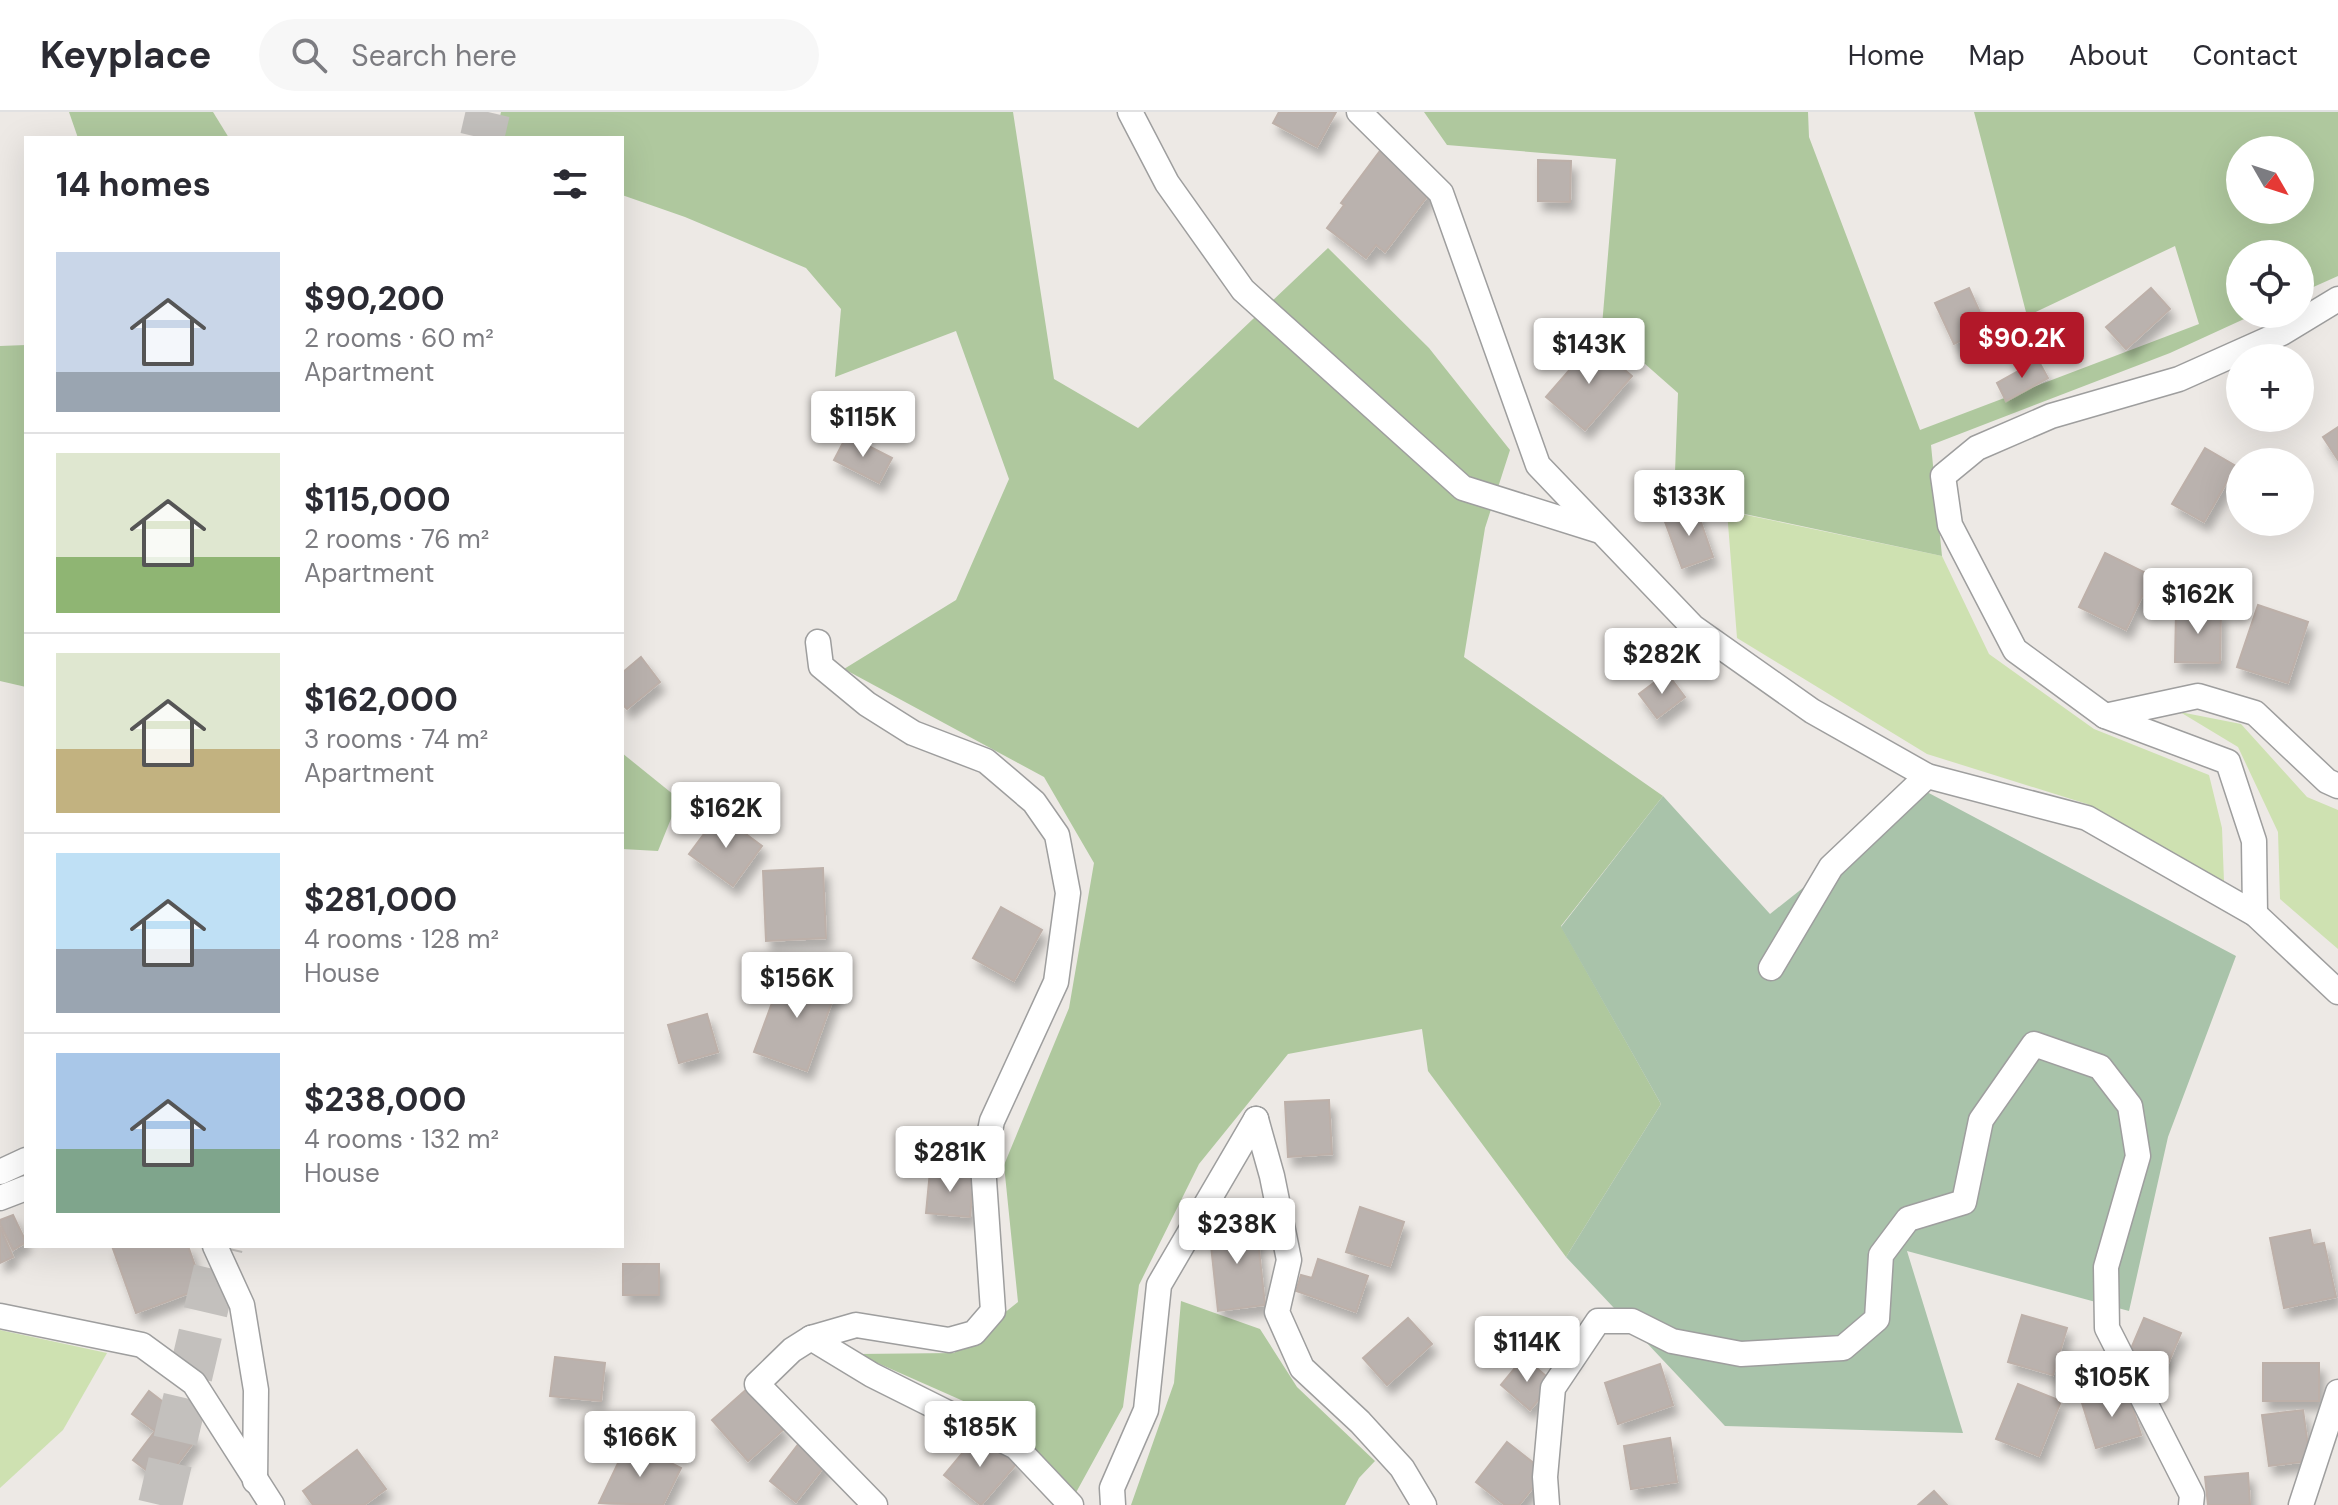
<!DOCTYPE html>
<html lang="en">
<head>
<meta charset="utf-8">
<style>
  body { margin:0; font-family:"DM Sans",sans-serif; background:#f7f7f7; color:#2b2b33; height:100vh; display:flex; flex-direction:column; font-size:30px; white-space:nowrap }
  * { box-sizing:border-box; margin:0 }
  p { font-size:26px; color:#7c7c81 }
  .icon { flex:none; width:44px; height:44px; fill:none; stroke:currentColor; stroke-width:2; stroke-linecap:round; stroke-linejoin:round }
  .map { position:relative; flex:1; overflow:hidden }
  .sheet { position:absolute; left:24px; top:24px; width:600px; height:1112px; display:flex; flex-direction:column; background:#fff; border-radius:0px; box-shadow:0 8px 32px #0002 }
  .sheet>* { flex:none }
  .needle { width:52px; rotate:129deg }
  .controls { position:absolute; left:2226px; top:24px; display:grid; gap:16px }
  .controls a { display:grid; place-items:center; width:88px; height:88px; border-radius:50%; background:#fff; box-shadow:0 8px 32px #0002; font-size:40px }
  .price { position:absolute; translate:-50% -68px; padding:0 18px; border-radius:8px; background:#fff; color:#222; font-size:26px; line-height:52px; filter:drop-shadow(0 2px 4px #0008) }
  .price::after { content:''; position:absolute; left:50%; top:48px; width:24px; height:18px; margin-left:-12px; background:inherit; clip-path:polygon(0 0,100% 0,50% 100%) }
  .price.active { background:#b21829; color:#fff }
  ul { padding:0; list-style:none }
  li { display:flex; align-items:center; gap:24px; height:200px; padding:0 32px }
  li+li { border-top:2px solid #e1e1e2 }
  li span { display:grid; place-items:center; flex:none; width:224px; height:160px; border-radius:0px; color:#555 }
  li>.icon { margin-inline-start:auto }
  span .icon { width:96px; height:96px; fill:#fffc; stroke-width:1 }
  li b { font-size:34px }
  h2 { display:flex; justify-content:space-between; align-items:center; height:96px; padding:0 32px; font-size:34px }
  header { display:flex; align-items:center; gap:48px; box-sizing:border-box; height:112px; padding:0 40px; background:#fff; border-bottom:2px solid #e1e1e2 }
  header strong { font-size:38px }
  nav { display:flex; gap:44px; margin-inline-start:auto; font-size:28px }
  .search { width:560px; height:72px; background:#f7f7f7; display:flex; align-items:center; gap:20px; box-sizing:border-box; padding:0 28px; border-radius:44px; color:#7c7c81; font-size:30px }
  .map>svg:first-child { display:block }
  .grass { fill:#cee1b1 }
  .forest { fill:#afc89e; fill-rule:evenodd }
  .cemetery { fill:#a9c3aa }
  .building { fill:#bab2ae; stroke:#bdb0a9; stroke-width:2; filter:url(#shadow) }
  .lines { fill:none; stroke-linecap:round; stroke-linejoin:round }
  .highway-tunnel { stroke:#c3c0bd; stroke-width:44; stroke-dasharray:44 22; stroke-linecap:butt }
  .street-casing { stroke:#9e9e9e; stroke-width:27 }
  .street { stroke:#fff; stroke-width:24 }
</style>
</head>
<body>
<header>
<strong>Keyplace</strong>
<div class="search"><svg class="icon" aria-label="search" viewBox="0 0 24 24"><circle cx="10" cy="10" r="6"/><path d="M15 15l6 6"/></svg>Search here</div>
<nav><a>Home</a><a>Map</a><a>About</a><a>Contact</a></nav>
</header>
<div class="map">
<svg width="2338" height="1393" viewBox="0 0 2338 1393">
  <defs>
    <filter id="shadow"><feDropShadow dx="5" dy="9" stdDeviation="4" flood-color="#0004"/></filter>
  </defs>
  <rect width="100%" height="100%" fill="#ede9e5"/>
  <!-- grass -->
  <g class="grass">
    <polygon points="1727,399 1942,444 1989,542 2094,617 2209,663 2222,716 2224,770 2087,692 1927,642 1737,526"/>
    <polygon points="2180,600 2241,612 2307,685 2338,698 2338,837 2280,787 2278,720 2238,635"/>
    <polygon points="0,1218 107,1241 63,1318 0,1376"/>
  </g>
  <!-- forest -->
  <g class="forest">
    <polygon points="69,0 213,0 229,26 78,26"/>
    <polygon points="501,0 1013,0 1054,267 1138,316 1328,136 1429,236 1510,338 1485,416 1464,545 1663,684 1561,814 1661,992 1566,1145 1428,959 1422,917 1288,942 1199,1052 1139,1173 1123,1295 1073,1386 1004,1307 857,1242 954,1241 1018,1190 1004,1053 1069,896 1094,751 1044,665 844,557 956,488 1009,367 956,219 835,265 841,197 806,156 685,105 622,83 622,26 495,26"/>
    <path d="M1424,0H1808L1809,25L1920,318L2199,212L2175,134L2027,204L1974,0H2338V164L2300,181V142H2240V202H2255L2170,241L1931,333L1942,444L1674,387L1678,281L1602,214L1616,47L1447,33ZM2240,38H2300V98H2240Z"/>
    <polygon points="26,233 26,575 0,569 0,234"/>
    <polygon points="622,641 679,687 658,739 622,737"/>
    <polygon points="1181,1189 1260,1217 1297,1275 1375,1349 1359,1366 1345,1393 1131,1393 1174,1271"/>
  </g>
  <!-- cemetery -->
  <polygon class="cemetery" points="1925,679 2236,844 2168,1025 2129,1199 1907,1139 1963,1321 1725,1314 1566,1145 1661,992 1561,815 1663,684 1770,802"/>
  <!-- building -->
  <g class="building">
    <polygon points="1279,0 1336,0 1317,35 1273,11"/>
    <polygon points="1380,39 1432,78 1385,140 1376,133 1366,146 1327,116 1344,93 1341,91"/>
    <polygon points="1538,48 1571,49 1570,90 1538,89"/>
    <polygon points="1969,176 1987,216 1954,232 1935,191"/>
    <polygon points="2151,176 2170,197 2126,237 2106,215"/>
    <polygon points="1593,231 1632,264 1585,318 1546,285"/>
    <polygon points="2038,248 2048,266 2006,289 1997,271"/>
    <polygon points="2338,315 2338,348 2323,325"/>
    <polygon points="847,323 892,346 879,371 834,348"/>
    <polygon points="2205,336 2236,354 2204,410 2172,392"/>
    <polygon points="1696,396 1713,445 1682,456 1664,407"/>
    <polygon points="2105,441 2166,471 2156,491 2142,484 2126,518 2079,495"/>
    <polygon points="2258,493 2308,510 2288,571 2237,555"/>
    <polygon points="2176,498 2221,499 2220,551 2175,550"/>
    <polygon points="641,545 660,570 627,597 622,592 622,561"/>
    <polygon points="1667,561 1685,585 1657,606 1639,582"/>
    <polygon points="719,702 762,734 733,774 689,742"/>
    <polygon points="823,756 826,826 766,829 763,759"/>
    <polygon points="1001,795 1042,818 1014,869 973,846"/>
    <polygon points="797,858 838,873 807,959 754,940 779,872 790,876"/>
    <polygon points="707,902 718,940 679,951 668,913"/>
    <polygon points="1329,988 1332,1042 1288,1045 1285,990"/>
    <polygon points="930,1059 974,1063 970,1105 926,1101"/>
    <polygon points="1360,1095 1404,1110 1390,1154 1346,1140"/>
    <polygon points="13,1103 26,1130 13,1138 0,1112 0,1108"/>
    <polygon points="1256,1110 1265,1193 1218,1199 1209,1115"/>
    <polygon points="0,1115 13,1145 0,1151"/>
    <polygon points="2310,1118 2313,1133 2324,1131 2336,1185 2284,1196 2270,1126"/>
    <polygon points="112,1134 188,1134 203,1176 136,1201"/>
    <polygon points="1318,1147 1368,1164 1356,1200 1296,1179 1301,1163 1312,1166"/>
    <rect x="623" y="1152" width="36" height="31"/>
    <polygon points="2022,1203 2067,1216 2053,1263 2008,1250"/>
    <polygon points="1408,1206 1432,1232 1387,1273 1363,1246"/>
    <polygon points="2144,1206 2181,1221 2167,1254 2130,1239"/>
    <polygon points="555,1245 605,1251 601,1289 550,1284"/>
    <polygon points="1524,1245 1553,1270 1530,1298 1501,1273"/>
    <rect x="2263" y="1251" width="56" height="38"/>
    <polygon points="1660,1252 1673,1293 1618,1312 1605,1271"/>
    <polygon points="2018,1272 2061,1289 2039,1344 1996,1327"/>
    <polygon points="748,1276 784,1317 748,1349 712,1308"/>
    <polygon points="2127,1277 2141,1323 2096,1336 2082,1291"/>
    <polygon points="149,1279 171,1296 166,1303 197,1326 163,1371 133,1348 155,1319 132,1302"/>
    <polygon points="2303,1298 2310,1349 2269,1354 2262,1303"/>
    <polygon points="980,1320 1017,1351 981,1393 944,1363"/>
    <polygon points="1670,1326 1677,1370 1631,1377 1624,1334"/>
    <polygon points="628,1330 681,1356 663,1393 599,1391"/>
    <polygon points="800,1330 827,1351 796,1390 770,1369"/>
    <polygon points="1507,1330 1545,1360 1519,1393 1505,1393 1476,1370"/>
    <polygon points="357,1338 386,1377 364,1393 313,1393 303,1379"/>
    <polygon points="2248,1361 2250,1393 2208,1393 2205,1365"/>
    <polygon points="1934,1379 1947,1393 1918,1393"/>
  </g>
  <g class="lines">
    <!-- highway-tunnel -->
    <g class="highway-tunnel">
      <polyline points="482,26 488,0"/>
      <polyline points="160,1393 221,1134"/>
    </g>
    <defs>
      <g id="street">
        <polyline points="1130,0 1167,71 1243,178 1463,376 1597,418"/>
        <polyline points="1359,0 1441,81 1538,353 1693,515 1812,599 1927,664 2087,706 2255,802 2338,880"/>
        <polyline points="2105,604 2198,584 2255,601 2327,669 2338,674"/>
        <polyline points="2255,802 2254,729 2228,650 2105,604 2015,538 1950,413 1943,364 1977,336 2051,304 2179,267 2282,221 2338,187"/>
        <polyline points="1771,856 1831,755 1927,664"/>
        <polyline points="1256,1007 1272,1064 1289,1148 1277,1200 1302,1256 1360,1310 1402,1356 1424,1393"/>
        <polyline points="0,1060 26,1048"/>
        <polyline points="0,1086 26,1076"/>
        <polyline points="215,1134 242,1193 256,1278 255,1369"/>
        <polyline points="0,1204 142,1233 194,1271 272,1393"/>
        <polyline points="811,1226 856,1213 949,1228 974,1221 993,1199 983,1053 992,1009 1056,870 1068,781 1057,723 1034,690 986,649 913,621 867,592 821,554 818,530"/>
        <polyline points="875,1393 757,1272 792,1238 811,1226 872,1263 1016,1335 1071,1393"/>
        <polyline points="1113,1393 1112,1376 1146,1298 1159,1173 1256,1007"/>
        <polyline points="1547,1393 1545,1365 1553,1276 1598,1209 1632,1209 1672,1229 1741,1242 1843,1236 1877,1207 1881,1143 1908,1107 1964,1090 1981,1008 2034,932 2100,955 2130,994 2138,1044 2106,1155 2107,1216 2192,1383 2191,1393"/>
        <polyline points="2301,1393 2338,1280"/>
      </g>
    </defs>
    <!-- street casing -->
    <use href="#street" class="street-casing"/>
    <!-- street -->
    <use href="#street" class="street"/>
  </g>
</svg>
<div class="controls">
<a><svg class="needle" viewBox="-14 -14 28 28"><path d="M0-13l5 13h-10z" fill="#e53935"/><path d="M0 13l5-13h-10z" fill="#7c7c81"/></svg></a>
<a><svg class="icon" aria-label="locate" viewBox="0 0 24 24"><circle cx="12" cy="12" r="6"/><path d="M12 2v4M12 18v4M2 12h4M18 12h4"/></svg></a>
<a>+</a>
<a>−</a>
</div>
<b class="price active" style="left:2022px;top:268px">$90.2K</b>
<b class="price" style="left:1589px;top:274px">$143K</b>
<b class="price" style="left:863px;top:347px">$115K</b>
<b class="price" style="left:1689px;top:426px">$133K</b>
<b class="price" style="left:2198px;top:524px">$162K</b>
<b class="price" style="left:1662px;top:584px">$282K</b>
<b class="price" style="left:726px;top:738px">$162K</b>
<b class="price" style="left:797px;top:908px">$156K</b>
<b class="price" style="left:950px;top:1082px">$281K</b>
<b class="price" style="left:1237px;top:1154px">$238K</b>
<b class="price" style="left:1527px;top:1272px">$114K</b>
<b class="price" style="left:2112px;top:1307px">$105K</b>
<b class="price" style="left:980px;top:1357px">$185K</b>
<b class="price" style="left:640px;top:1367px">$166K</b>
<section class="sheet">
<h2>14 homes<svg class="icon" aria-label="filters" viewBox="0 0 24 24"><path d="M4 7h16M4 17h16"/><circle cx="9" cy="7" r="2"/><circle cx="15" cy="17" r="2"/></svg></h2>
<ul>
<li><span style="background:linear-gradient(#c9d6e8 75%,#9aa5b1 0)"><svg class="icon" aria-label="home" viewBox="0 0 24 24"><path d="M3 11l9-7 9 7M6 9v11h12V9"/></svg></span><div><b>$90,200</b><p>2 rooms · 60 m²</p><p>Apartment</p></div></li>
<li><span style="background:linear-gradient(#dfe7d0 65%,#8fb573 0)"><svg class="icon" aria-label="home" viewBox="0 0 24 24"><path d="M3 11l9-7 9 7M6 9v11h12V9"/></svg></span><div><b>$115,000</b><p>2 rooms · 76 m²</p><p>Apartment</p></div></li>
<li><span style="background:linear-gradient(#dfe7d0 60%,#c2b280 0)"><svg class="icon" aria-label="home" viewBox="0 0 24 24"><path d="M3 11l9-7 9 7M6 9v11h12V9"/></svg></span><div><b>$162,000</b><p>3 rooms · 74 m²</p><p>Apartment</p></div></li>
<li><span style="background:linear-gradient(#bfe0f5 60%,#9aa5b1 0)"><svg class="icon" aria-label="home" viewBox="0 0 24 24"><path d="M3 11l9-7 9 7M6 9v11h12V9"/></svg></span><div><b>$281,000</b><p>4 rooms · 128 m²</p><p>House</p></div></li>
<li><span style="background:linear-gradient(#a9c7e8 60%,#7fa58c 0)"><svg class="icon" aria-label="home" viewBox="0 0 24 24"><path d="M3 11l9-7 9 7M6 9v11h12V9"/></svg></span><div><b>$238,000</b><p>4 rooms · 132 m²</p><p>House</p></div></li>
</ul>
</section>
</div>
</body>
</html>
